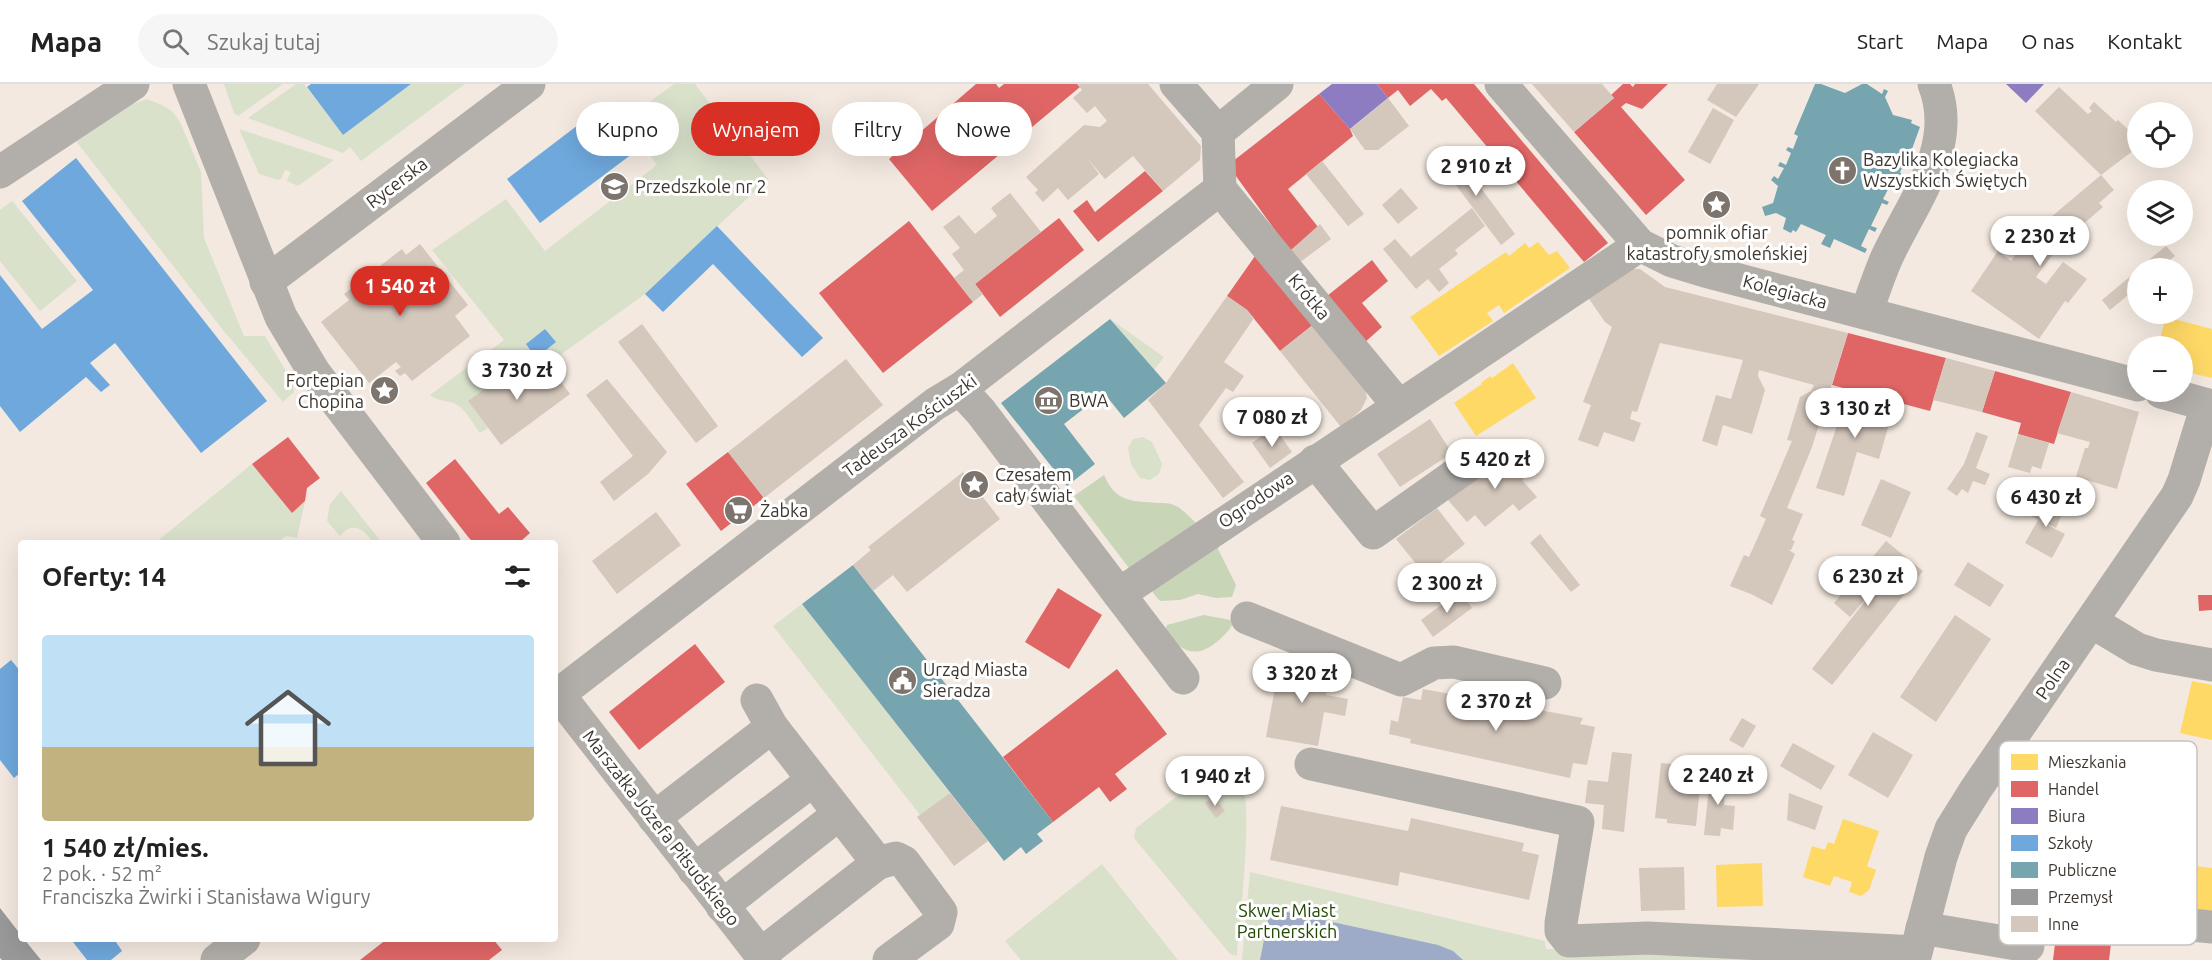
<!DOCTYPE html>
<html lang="pl">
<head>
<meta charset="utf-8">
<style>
  body { margin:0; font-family:Ubuntu,sans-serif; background:#f6f6f6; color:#222; height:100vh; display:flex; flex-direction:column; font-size:22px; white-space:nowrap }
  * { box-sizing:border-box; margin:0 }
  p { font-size:20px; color:#767676 }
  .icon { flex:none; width:33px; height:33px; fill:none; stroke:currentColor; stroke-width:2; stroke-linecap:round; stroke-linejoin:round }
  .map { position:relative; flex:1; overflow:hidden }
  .panel { position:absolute; left:18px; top:456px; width:540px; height:402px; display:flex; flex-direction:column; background:#fff; border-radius:6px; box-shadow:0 6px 24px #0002 }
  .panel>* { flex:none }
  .top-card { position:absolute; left:576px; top:18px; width:570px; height:54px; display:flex; gap:12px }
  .fabs { position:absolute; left:2127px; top:18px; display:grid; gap:12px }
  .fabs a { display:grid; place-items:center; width:66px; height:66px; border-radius:50%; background:#fff; box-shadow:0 6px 24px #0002; font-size:30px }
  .price { position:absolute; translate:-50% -51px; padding:0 14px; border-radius:21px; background:#fff; color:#222; font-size:20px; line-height:39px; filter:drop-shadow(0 2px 3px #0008) }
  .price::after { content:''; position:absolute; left:50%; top:36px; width:18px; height:14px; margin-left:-9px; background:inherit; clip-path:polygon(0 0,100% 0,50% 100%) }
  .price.selected { background:#d93025; color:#fff }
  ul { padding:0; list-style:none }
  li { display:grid; align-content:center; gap:12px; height:318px; padding:0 24px }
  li+li { border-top:2px solid #e0e0e0 }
  li span { display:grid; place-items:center; height:186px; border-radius:6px; color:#555 }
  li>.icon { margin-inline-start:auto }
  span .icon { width:108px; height:108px; fill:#fffc; stroke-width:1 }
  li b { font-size:26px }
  h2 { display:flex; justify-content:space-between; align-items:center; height:72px; padding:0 24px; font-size:26px }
  .tag { padding:0 21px; border-radius:27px; background:#fff; box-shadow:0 6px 24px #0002; font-size:21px; line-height:54px }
  .tag.selected { background:#d93025; color:#fff }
  header { display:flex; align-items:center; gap:36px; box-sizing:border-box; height:84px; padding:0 30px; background:#fff; border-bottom:2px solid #e0e0e0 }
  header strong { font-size:28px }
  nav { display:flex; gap:33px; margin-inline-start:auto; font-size:21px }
  .search { width:420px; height:54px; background:#f6f6f6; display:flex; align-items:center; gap:15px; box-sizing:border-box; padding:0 21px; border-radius:33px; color:#767676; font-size:22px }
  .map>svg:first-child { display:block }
  .green { fill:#d9e1cb }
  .forest { fill:#c8d5b7 }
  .water { fill:#9eabc8 }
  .homes { fill:#ffd966 }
  .shops { fill:#e06666 }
  .offices { fill:#8e7cc3 }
  .schools { fill:#6fa8dc }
  .public { fill:#76a5af }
  .industry { fill:#999 }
  .building { fill:#d4c7bc }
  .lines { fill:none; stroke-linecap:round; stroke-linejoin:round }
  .minor { stroke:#b2aea9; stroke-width:33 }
  .labels { text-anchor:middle; stroke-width:6; stroke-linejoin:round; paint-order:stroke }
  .poi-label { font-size:18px; fill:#3d362f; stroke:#fff; text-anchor:start }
  .street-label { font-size:18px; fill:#3d362f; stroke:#fff }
  .park-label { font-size:18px; fill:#234904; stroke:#fff }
  .key { fill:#fff; stroke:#c5c3c1; stroke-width:1.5 }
  .key-label { font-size:16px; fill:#3d362f }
</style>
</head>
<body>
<header>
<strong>Mapa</strong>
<div class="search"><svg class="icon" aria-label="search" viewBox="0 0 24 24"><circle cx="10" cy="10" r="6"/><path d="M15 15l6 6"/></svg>Szukaj tutaj</div>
<nav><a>Start</a><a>Mapa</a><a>O nas</a><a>Kontakt</a></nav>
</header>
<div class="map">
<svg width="2212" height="876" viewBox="0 0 2212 876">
  <rect width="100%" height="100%" fill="#f3e9e0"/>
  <!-- green -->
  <g class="green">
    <polygon points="224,0 283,0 238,32 234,29"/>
    <polygon points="296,0 304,0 343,51 411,0 465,0 361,77 350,63 343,69 248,34"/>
    <path d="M674,0H695L768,95L645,210L545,282L526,270L522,277L468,317L488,344L480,349C473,340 465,323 453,319C444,316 440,318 430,311L504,256L432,166L506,115L545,167L657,81L638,55L644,22Z"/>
    <polygon points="147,15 162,21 173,28 181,40 201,88 204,154 244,252 265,252 293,299 294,308 283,318 223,246 76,57 127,22"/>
    <polygon points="239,45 334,76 298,102 287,97 291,88 285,86 281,95 278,96 259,90"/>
    <polygon points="12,117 77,197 40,227 0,177 0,126"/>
    <polygon points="1110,235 1164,273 1154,286"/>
    <polygon points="1143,353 1152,358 1162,380 1159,390 1150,396 1140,394 1131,380 1128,364 1133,355"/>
    <polygon points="252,380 292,428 305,417 297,454 286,452 276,459 155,459"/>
    <path d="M341,407L382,459H373C364,444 352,437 340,452L327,437L330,420Z"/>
    <polygon points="802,520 950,709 920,731 773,542"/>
    <path d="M1220,684C1228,686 1235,688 1240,695C1255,717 1239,840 1237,872L1230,870L1134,754L1136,744L1211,686Z"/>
    <polygon points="1102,780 1178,876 1021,876 1005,857"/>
    <polygon points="1250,788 1545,857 1546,865 1879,876 1242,876"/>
  </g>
  <!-- forest -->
  <g class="forest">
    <path d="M1104,391C1116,419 1132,417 1159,419C1164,419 1169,419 1174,421C1182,424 1189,433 1196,439L1129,484L1074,412Z"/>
    <polygon points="1219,459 1218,465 1236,501 1232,513 1216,514 1198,510 1180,516 1160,517 1153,509 1153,501"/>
    <path d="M1204,531L1230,536L1232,541C1229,547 1224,551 1219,556C1196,576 1183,568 1164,548L1167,541Z"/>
  </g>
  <!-- water -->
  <polygon class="water" points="1282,827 1438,861 1453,867 1463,876 1260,876 1268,836 1273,828"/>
  <!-- homes -->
  <g class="homes">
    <polygon points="1538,158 1549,171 1557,167 1570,184 1504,229 1499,221 1487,229 1493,237 1439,272 1410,233 1506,168 1509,172 1525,159 1529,164"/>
    <polygon points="2166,233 2212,245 2212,294 2182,287 2182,262 2158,262"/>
    <polygon points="1513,279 1536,314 1476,352 1454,319 1482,300 1481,299 1490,292 1492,294"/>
    <polygon points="2192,597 2212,601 2212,656 2180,649"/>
    <polygon points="1843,735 1879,747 1867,782 1876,786 1869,806 1861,812 1849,808 1852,798 1834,792 1830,802 1803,793 1812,762 1825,766 1828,758 1834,760"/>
    <polygon points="2152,777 2212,784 2212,835 2146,827"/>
    <polygon points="1762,779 1763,822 1717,823 1716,781"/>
  </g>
  <!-- shops -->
  <g class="shops">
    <polygon points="976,0 996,0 999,4 1004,0 1077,0 1080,3 932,127 889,75"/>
    <polygon points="1377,0 1474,0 1608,159 1584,178 1446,14 1442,17 1431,5 1410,22 1398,6 1388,14"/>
    <polygon points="1623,0 1630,0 1633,3 1635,0 1668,0 1642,25 1626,19 1621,23 1685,96 1646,131 1574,48 1614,14 1611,11"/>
    <polygon points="1319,10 1350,45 1353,52 1288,105 1318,143 1290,167 1228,81"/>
    <polygon points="1145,87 1163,107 1098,158 1073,127 1087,116 1095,128"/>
    <polygon points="1059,134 1084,166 1000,233 975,200"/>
    <polygon points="909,137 973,218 883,289 819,209"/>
    <polygon points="1255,172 1314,240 1280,267 1247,226 1227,212"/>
    <polygon points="1372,176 1388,197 1362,219 1382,243 1364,259 1327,212"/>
    <polygon points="1848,249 1946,274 1930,327 1832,301"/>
    <polygon points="1995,287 2071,308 2054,360 2018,350 2021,339 1982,328"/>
    <polygon points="288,353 320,394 307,404 305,417 292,429 252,380"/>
    <polygon points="728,368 764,414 721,447 686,400"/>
    <polygon points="455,375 499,430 508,423 530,449 521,457 522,459 474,459 469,454 426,399"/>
    <polygon points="1058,504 1102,531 1069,585 1025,558"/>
    <polygon points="2198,511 2212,511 2212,526 2199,527"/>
    <polygon points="695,560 725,598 639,666 609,628"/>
    <polygon points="1117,585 1167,650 1115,690 1127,705 1110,718 1099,703 1053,738 1003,673"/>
    <polygon points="2065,781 2120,788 2109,876 2053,876"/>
    <polygon points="387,855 493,855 502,866 489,876 360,876"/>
  </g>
  <!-- offices -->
  <g class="offices">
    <polygon points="1332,0 1377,0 1388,14 1350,45 1319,10"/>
    <polygon points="2006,0 2044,0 2026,19"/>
  </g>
  <!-- schools -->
  <g class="schools">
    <polygon points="311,0 411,0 343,51 307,3"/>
    <polygon points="607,19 640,64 540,139 507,95"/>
    <polygon points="76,74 267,317 201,369 115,259 90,279 110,301 101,308 86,293 20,348 0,322 0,191 42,245 93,206 22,117"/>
    <polygon points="717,142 823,254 802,273 713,180 663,228 645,210"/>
    <polygon points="545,245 556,258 536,274 526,260"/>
    <polygon points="11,576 21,588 21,688 14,694 0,676 0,585"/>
    <polygon points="77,855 114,855 122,867 111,876 87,876 73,858"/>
  </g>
  <!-- public -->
  <g class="public">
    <polygon points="1815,0 1821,0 1845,9 1862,0 1867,0 1882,10 1884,5 1888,7 1885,13 1893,31 1912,36 1911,39 1920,43 1912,65 1900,88 1902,91 1899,96 1894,94 1883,115 1889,118 1887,121 1882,119 1871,142 1877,144 1875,148 1869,145 1861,162 1867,165 1865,169 1834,155 1830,164 1821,160 1826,151 1801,140 1796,148 1793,146 1791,149 1783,145 1786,134 1776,129 1765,132 1762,123 1773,119 1778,102 1771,96 1774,92 1778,95 1784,84 1778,82 1780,78 1786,81 1791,69 1786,66 1788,63 1793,65 1798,52 1794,50"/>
    <polygon points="1110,235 1166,299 1124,334 1104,309 1064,340 1095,380 1067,402 1001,319"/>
    <polygon points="853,481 1053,738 1037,750 1043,757 1026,770 1021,763 1004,777 802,520"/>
  </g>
  <!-- industry -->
  <polygon class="industry" points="0,824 21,851 21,855 24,855 41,876 2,876 0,874"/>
  <!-- building -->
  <g class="building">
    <polygon points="1077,0 1148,0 1201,62 1200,76 1163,107 1133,72 1105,95 1088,75 1099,90 1068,116 1058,104 1043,118 1035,109 1038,106 1026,93 1084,41 1100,43 1107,37 1095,22 1087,29 1073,14 1082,6"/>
    <polygon points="1532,0 1602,0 1614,14 1574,48"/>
    <polygon points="1717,0 1759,0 1736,33 1707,16"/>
    <polygon points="2059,3 2088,30 2092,27 2089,24 2094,18 2116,38 2118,36 2138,55 2138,63 2101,91 2035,27"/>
    <polygon points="1388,14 1409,42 1378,66 1365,66 1350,45"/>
    <polygon points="1713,24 1734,36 1710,80 1688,68"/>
    <polygon points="1452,65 1515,150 1501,161 1437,76"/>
    <polygon points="1322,77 1364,130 1348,142 1306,90"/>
    <polygon points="2101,91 2114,106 2099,119 2103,123 2051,168 2053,170 2036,193 2046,200 2063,178 2087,195 2068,219 2065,217 2039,255 1971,207 1998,167 2011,177 2032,149"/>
    <polygon points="1401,104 1418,124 1398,140 1382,121"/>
    <polygon points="1010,109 1041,148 975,200 983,210 973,218 954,194 964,186 952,170 960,164 943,143 959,131 975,150 997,132 991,124"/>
    <polygon points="1472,124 1485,142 1455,166 1458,170 1439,185 1449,199 1439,208 1428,195 1416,205 1383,165 1395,155 1411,173"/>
    <polygon points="1320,140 1331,155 1299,179 1290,167"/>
    <polygon points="420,160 468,221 455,232 470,252 412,297 405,289 400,292 395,287 401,283 396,278 369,299 321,238 349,216 344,210 402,165 406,171"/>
    <polygon points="2166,162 2175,172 2160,184 2139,184"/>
    <polygon points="1626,185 1640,185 1665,203 1848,249 1812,363 1787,424 1803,430 1792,456 1795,457 1791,466 1789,466 1795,470 1772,521 1751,510 1730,502 1744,471 1749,473 1766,435 1760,432 1792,357 1787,356 1800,313 1811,307 1814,301 1759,286 1758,292 1765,306 1752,350 1723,341 1717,362 1702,357 1716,311 1731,315 1743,276 1660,259 1637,328 1632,327 1630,335 1641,339 1634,358 1604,348 1598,363 1578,356 1591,321 1583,318 1612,243 1605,238 1587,212"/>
    <polygon points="2138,186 2138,203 2110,226 2102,216"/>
    <polygon points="1227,212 1247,226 1254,234 1224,278 1244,292 1233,308 1226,304 1199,341 1244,398 1223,414 1148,316 1166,299"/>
    <polygon points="642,240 718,342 696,359 618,258"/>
    <polygon points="1314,240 1365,304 1367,314 1361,326 1341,343 1280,267"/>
    <polygon points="1946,274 1995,287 1982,328 1933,316"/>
    <polygon points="846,275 883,321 764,414 728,368"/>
    <polygon points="522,277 538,298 553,287 570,310 501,361 468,317"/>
    <polygon points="607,295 667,368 648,390 614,417 600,398 633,372 586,311"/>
    <polygon points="1849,306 1895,319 1879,375 1857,368 1844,412 1816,404"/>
    <polygon points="2071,308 2139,328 2117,405 2076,393 2085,364 2088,364 2090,358 2057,349"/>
    <polygon points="1430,335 1452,369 1400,403 1377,370"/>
    <polygon points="1274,343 1292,368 1270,384 1252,359"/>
    <polygon points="1976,348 1988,352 1976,384 1990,390 1985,401 1973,397 1968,409 1962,405 1957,412 1947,405 1964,380"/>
    <polygon points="2018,350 2049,359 2041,385 2032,382 2030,389 2008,383"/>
    <polygon points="1513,363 1532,387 1522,396 1537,413 1519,427 1513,420 1485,443 1475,431 1467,438 1448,416"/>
    <polygon points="963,388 1000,435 907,508 893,491 873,507 853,481 871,466 868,463"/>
    <polygon points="1881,395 1911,408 1891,454 1861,441"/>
    <polygon points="2039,414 2064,425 2056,444 2040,437 2065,450 2052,474 2025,459 2038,436 2031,432"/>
    <polygon points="1437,424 1465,460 1425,491 1396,455"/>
    <polygon points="656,428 681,461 617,510 592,477"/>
    <polygon points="1540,450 1580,501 1571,508 1530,459"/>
    <polygon points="1886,457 1923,487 1832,601 1812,585 1883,494 1850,533 1834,519"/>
    <polygon points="1968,478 2004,501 1990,523 1954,501"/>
    <polygon points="1460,507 1472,524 1433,553 1421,536"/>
    <polygon points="1955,531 1991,555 1936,638 1900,613"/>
    <polygon points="1280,577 1331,586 1326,611 1348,615 1345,632 1324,628 1318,662 1266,653"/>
    <polygon points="1423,605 1583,634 1580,640 1595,643 1587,681 1573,679 1570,694 1410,659 1411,655 1389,650 1391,636 1398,638 1403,613 1421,616"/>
    <polygon points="1742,634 1756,642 1743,664 1729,656"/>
    <polygon points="1873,648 1913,671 1888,714 1848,691"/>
    <polygon points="1793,659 1835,682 1821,706 1780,682"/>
    <polygon points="1612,668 1632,670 1624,748 1602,745 1604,721 1585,719 1588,696 1608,698"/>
    <polygon points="1661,679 1702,683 1696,742 1667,739 1667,735 1655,734"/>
    <polygon points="1711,684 1721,684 1720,693 1726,693 1724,721 1735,722 1733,746 1721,744 1720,752 1704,751"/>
    <polygon points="950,709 988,757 954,782 917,733"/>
    <polygon points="1789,709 1823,722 1815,746 1787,736"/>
    <polygon points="1213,712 1225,727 1216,734 1205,719"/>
    <polygon points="1281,722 1408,747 1411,734 1524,759 1522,767 1539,771 1529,816 1400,788 1398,802 1270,776"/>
    <polygon points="1684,783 1685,826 1641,827 1639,784"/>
  </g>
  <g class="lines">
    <!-- minor -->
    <g class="minor">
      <polyline points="189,0 281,233 314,288 444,459"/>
      <polyline points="1176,0 1218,48 1277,0"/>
      <polyline points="1501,0 1640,161 1672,177 1705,187 2138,301"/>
      <polyline points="0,88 133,0"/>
      <polyline points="1220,105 1398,321"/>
      <polyline points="266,198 529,0"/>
      <path d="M1866,229C1873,210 1879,191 1887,173C1912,119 1959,62 1934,0"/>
      <polyline points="960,305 981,328 1119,510 1640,161"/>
      <polyline points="2161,308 2212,322"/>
      <polyline points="1315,377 1373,449 1472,379"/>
      <polyline points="1119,510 1183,594"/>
      <polyline points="1247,534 1401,596 1434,579 1454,578 1545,599"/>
      <polyline points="2092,538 2137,565 2156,571 2212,581"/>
      <polyline points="555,606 765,876"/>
      <polyline points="555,613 935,320 960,305 1220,105 1218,48"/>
      <polyline points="757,616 772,643 878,779 760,871"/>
      <polyline points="1311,680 1578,738 1561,839 1561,847 1569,857 1648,854 1916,868"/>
      <polyline points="654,734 772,643"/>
      <polyline points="878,779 896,774 904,778 941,828 938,840 889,876"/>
      <polyline points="694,786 813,696"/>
      <polyline points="722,822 839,730"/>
      <polyline points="2143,836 2212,843"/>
      <polyline points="1922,844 2028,862"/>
      <polyline points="217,876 244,855"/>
      <polyline points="1914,876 1941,773 1951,745 1976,705 2177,412 2184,396 2207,321"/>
    </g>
  </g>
  <!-- icons -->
  <defs>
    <symbol id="church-disc" viewBox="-11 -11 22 22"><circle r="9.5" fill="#7d756d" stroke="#fff"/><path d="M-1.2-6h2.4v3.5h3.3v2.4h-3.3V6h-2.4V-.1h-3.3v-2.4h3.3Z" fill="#fff"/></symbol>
    <symbol id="school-disc" viewBox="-11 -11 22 22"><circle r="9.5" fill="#7d756d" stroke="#fff"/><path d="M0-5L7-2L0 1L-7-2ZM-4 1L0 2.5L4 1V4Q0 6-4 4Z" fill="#fff"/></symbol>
    <symbol id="sight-disc" viewBox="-11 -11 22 22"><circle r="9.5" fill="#7d756d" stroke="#fff"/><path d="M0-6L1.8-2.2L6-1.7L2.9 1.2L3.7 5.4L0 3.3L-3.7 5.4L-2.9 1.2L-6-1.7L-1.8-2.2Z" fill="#fff"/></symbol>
    <symbol id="museum-disc" viewBox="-11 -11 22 22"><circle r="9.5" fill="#7d756d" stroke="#fff"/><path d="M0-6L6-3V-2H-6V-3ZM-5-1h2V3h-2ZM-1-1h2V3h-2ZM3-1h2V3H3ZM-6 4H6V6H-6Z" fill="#fff"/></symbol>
    <symbol id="supermarket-disc" viewBox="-11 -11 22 22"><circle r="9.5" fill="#7d756d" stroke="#fff"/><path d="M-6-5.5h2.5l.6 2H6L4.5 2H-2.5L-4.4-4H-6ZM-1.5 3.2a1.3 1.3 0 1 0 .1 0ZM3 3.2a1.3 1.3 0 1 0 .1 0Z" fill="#fff"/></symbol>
    <symbol id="civic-disc" viewBox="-11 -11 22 22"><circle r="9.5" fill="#7d756d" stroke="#fff"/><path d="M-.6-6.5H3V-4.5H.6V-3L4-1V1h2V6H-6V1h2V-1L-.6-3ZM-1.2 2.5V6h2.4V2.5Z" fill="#fff"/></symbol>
  </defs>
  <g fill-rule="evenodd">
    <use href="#church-disc" x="1826" y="70" width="33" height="33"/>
    <use href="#school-disc" x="598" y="86" width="33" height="33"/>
    <use href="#sight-disc" x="1700" y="104" width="33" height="33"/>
    <use href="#sight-disc" x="368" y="290" width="33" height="33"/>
    <use href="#museum-disc" x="1032" y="300" width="33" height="33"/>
    <use href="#sight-disc" x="958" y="384" width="33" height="33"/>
    <use href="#supermarket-disc" x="722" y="410" width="33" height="33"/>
    <use href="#civic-disc" x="886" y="580" width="33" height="33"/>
  </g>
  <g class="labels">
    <!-- poi labels -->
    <g class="poi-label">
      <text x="1863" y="82">Bazylika Kolegiacka<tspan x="1863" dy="21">Wszystkich Świętych</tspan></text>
      <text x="635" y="109">Przedszkole nr 2</text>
      <text x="1717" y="155" text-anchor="middle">pomnik ofiar<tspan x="1717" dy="21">katastrofy smoleńskiej</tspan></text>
      <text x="364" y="303" text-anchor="end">Fortepian<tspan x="364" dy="21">Chopina</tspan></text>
      <text x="1069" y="323">BWA</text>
      <text x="995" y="397">Czesałem<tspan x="995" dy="21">cały świat</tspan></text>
      <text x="760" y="433">Żabka</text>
      <text x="923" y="592">Urząd Miasta<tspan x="923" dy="21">Sieradza</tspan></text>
    </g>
    <!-- street labels -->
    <g class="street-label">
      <text transform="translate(397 99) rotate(-37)" y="6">Rycerska</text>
      <text transform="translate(1785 208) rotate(15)" y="6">Kolegiacka</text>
      <text transform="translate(1309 213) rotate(50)" y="6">Krótka</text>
      <text transform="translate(910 342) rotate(-36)" y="6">Tadeusza Kościuszki</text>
      <text transform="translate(1256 416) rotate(-34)" y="6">Ogrodowa</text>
      <text transform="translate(2053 595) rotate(-55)" y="6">Polna</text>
      <text transform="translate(661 744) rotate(52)" y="6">Marszałka Józefa Piłsudskiego</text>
    </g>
    <!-- park labels -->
    <g class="park-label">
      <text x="1287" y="833">Skwer Miast<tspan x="1287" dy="21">Partnerskich</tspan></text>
    </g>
  </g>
  <!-- legend -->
  <rect x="1999" y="657" width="198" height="204" rx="9" class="key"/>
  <rect x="2011" y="670" width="27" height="16" fill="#ffd966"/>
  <rect x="2011" y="697" width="27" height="16" fill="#e06666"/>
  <rect x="2011" y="724" width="27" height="16" fill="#8e7cc3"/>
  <rect x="2011" y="751" width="27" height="16" fill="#6fa8dc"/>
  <rect x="2011" y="778" width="27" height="16" fill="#76a5af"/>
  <rect x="2011" y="805" width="27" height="16" fill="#999"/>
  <rect x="2011" y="832" width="27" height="16" fill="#d4c7bc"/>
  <g class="key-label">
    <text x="2048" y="684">Mieszkania</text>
    <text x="2048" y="711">Handel</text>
    <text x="2048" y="738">Biura</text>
    <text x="2048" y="765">Szkoły</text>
    <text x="2048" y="792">Publiczne</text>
    <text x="2048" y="819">Przemysł</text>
    <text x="2048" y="846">Inne</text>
  </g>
</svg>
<div class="fabs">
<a><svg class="icon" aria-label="locate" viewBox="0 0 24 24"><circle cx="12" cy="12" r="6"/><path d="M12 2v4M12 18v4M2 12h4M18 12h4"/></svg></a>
<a><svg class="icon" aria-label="layers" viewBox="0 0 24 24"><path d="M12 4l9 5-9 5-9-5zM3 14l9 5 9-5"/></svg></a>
<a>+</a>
<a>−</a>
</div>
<b class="price" style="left:1476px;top:113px">2 910 zł</b>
<b class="price" style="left:2040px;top:183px">2 230 zł</b>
<b class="price selected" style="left:400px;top:233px">1 540 zł</b>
<b class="price" style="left:517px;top:317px">3 730 zł</b>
<b class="price" style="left:1855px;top:355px">3 130 zł</b>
<b class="price" style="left:1272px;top:364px">7 080 zł</b>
<b class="price" style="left:1495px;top:406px">5 420 zł</b>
<b class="price" style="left:2046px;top:444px">6 430 zł</b>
<b class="price" style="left:1868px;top:523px">6 230 zł</b>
<b class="price" style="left:1447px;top:530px">2 300 zł</b>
<b class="price" style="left:1302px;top:620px">3 320 zł</b>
<b class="price" style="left:1496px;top:648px">2 370 zł</b>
<b class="price" style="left:1718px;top:722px">2 240 zł</b>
<b class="price" style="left:1215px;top:723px">1 940 zł</b>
<div class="top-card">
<a class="tag">Kupno</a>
<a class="tag selected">Wynajem</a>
<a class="tag">Filtry</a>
<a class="tag">Nowe</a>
</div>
<section class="panel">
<h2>Oferty: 14<svg class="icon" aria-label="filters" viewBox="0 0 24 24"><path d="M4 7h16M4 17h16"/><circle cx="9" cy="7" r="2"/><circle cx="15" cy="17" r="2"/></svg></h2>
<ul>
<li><span style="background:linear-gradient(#bfe0f5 60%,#c2b280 0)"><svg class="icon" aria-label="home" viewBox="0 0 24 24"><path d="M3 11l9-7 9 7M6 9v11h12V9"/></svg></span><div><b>1 540 zł/mies.</b><p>2 pok. · 52 m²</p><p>Franciszka Żwirki i Stanisława Wigury</p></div></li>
</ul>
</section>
</div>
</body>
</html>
